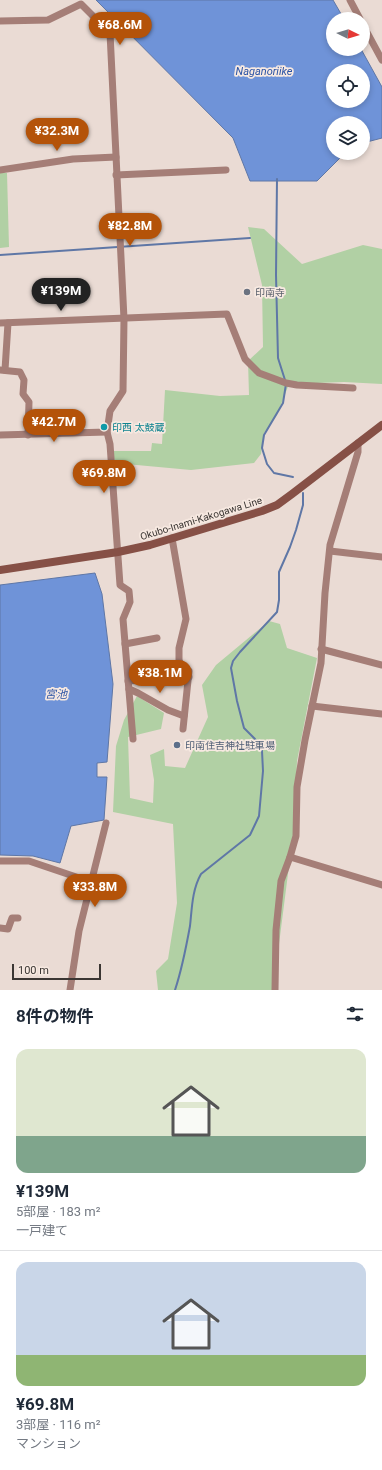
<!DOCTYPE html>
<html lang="ja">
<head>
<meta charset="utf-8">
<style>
  body { margin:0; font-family:Roboto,"Noto Sans JP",sans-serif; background:#f2f2f3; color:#1f2937; height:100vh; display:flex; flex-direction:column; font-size:15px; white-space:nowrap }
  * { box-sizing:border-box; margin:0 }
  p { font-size:13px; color:#747a83 }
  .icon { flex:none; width:22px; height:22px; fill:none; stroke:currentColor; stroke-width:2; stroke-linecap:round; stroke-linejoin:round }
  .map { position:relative; height:990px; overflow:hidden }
  .panel { display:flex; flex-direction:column; background:#fff; flex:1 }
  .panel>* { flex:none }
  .needle { width:26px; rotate:95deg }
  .tools { position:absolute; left:326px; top:12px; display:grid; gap:8px }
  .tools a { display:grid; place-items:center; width:44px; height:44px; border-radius:50%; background:#fff; box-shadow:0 2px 6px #0003; font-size:20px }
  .scale { position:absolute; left:12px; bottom:10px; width:89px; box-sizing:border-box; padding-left:4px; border:2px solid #3b3633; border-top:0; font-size:11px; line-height:14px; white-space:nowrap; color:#3b3633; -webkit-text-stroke:3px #f7e9e1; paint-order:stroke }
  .price { position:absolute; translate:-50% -34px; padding:0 9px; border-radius:14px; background:#b45309; color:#fff; font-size:13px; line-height:26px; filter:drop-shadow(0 1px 2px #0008) }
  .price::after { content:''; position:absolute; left:50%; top:24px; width:12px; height:9px; margin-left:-6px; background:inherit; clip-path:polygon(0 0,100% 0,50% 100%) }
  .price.selected { background:#222; color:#fff }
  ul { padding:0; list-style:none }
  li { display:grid; align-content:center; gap:8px; height:212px; padding:0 16px }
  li+li { border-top:1px solid #e0e1e3 }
  li span { display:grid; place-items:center; height:124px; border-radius:12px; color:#555 }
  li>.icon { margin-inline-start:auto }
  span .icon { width:72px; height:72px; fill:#fffc; stroke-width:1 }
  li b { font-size:17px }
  h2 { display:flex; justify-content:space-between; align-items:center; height:48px; padding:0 16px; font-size:17px }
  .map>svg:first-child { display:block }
  .green { fill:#b1d0a4 }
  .water { fill:#6f93d8; stroke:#5f77a6; fill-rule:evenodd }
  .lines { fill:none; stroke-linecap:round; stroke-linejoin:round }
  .stream { stroke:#5f77a6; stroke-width:2 }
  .street { stroke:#a57e77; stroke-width:7 }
  .secondary { stroke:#865046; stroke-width:8 }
  .worship-dot { fill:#6b7280; stroke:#f7e9e1; stroke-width:1.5 }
  .culture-dot { fill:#0f9aa8; stroke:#f7e9e1; stroke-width:1.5 }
  .service-dot { fill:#5c6f8a; stroke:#f7e9e1; stroke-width:1.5 }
  .labels { text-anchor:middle; stroke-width:3.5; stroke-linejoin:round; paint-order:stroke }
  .worship-label { font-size:10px; fill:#5b616d; stroke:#f7e9e1; text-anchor:start }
  .culture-label { font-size:10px; fill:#0d838f; stroke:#f7e9e1; text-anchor:start }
  .street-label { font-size:10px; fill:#3b3633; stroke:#f7e9e1 }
  .service-label { font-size:10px; fill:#4e5e75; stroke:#f7e9e1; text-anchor:start }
  .water-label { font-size:11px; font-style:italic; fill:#2b53a5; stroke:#f7e9e1 }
</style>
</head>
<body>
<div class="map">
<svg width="382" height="990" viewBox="0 0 382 990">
  <rect width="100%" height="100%" fill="#eadbd4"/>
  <!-- green -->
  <g class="green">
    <polygon points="0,173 7,173 9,247 0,248"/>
    <polygon points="248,227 264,229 302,264 363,245 382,249 382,384 344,382 289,384 277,415 264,433 261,454 254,463 191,470 115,463 113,451 151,451 152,443 162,444 165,390 220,396 249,395 248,361 263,347 262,285"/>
    <polygon points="269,621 280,624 287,648 317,658 297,761 294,827 274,983 274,990 158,990 156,971 168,959 177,903 173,824 113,812 116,746 124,720 137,696 164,713 161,729 128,737 130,798 153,803 154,780 150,755 164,749 165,766 185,768 208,717 202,685 216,665"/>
  </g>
  <!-- water -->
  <g class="water">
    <path d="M96,0H333L344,19H333V49H361L382,87V138L363,143V123H333V153H345L317,181H250L233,138ZM333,71H363V101H333Z"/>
    <polygon points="95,573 102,594 113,684 107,762 97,763 97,777 107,777 104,820 71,826 60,863 33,856 0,855 0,585"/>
  </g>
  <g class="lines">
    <!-- stream -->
    <g class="stream">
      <polyline points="277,179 276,275 278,358 285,380"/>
      <polyline points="0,255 250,238"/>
      <polyline points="286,384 283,403 264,435 262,448 267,464 274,473 293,477"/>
      <path d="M175,990C182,969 186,948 190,926C192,908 192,890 201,874L250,835L259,816L263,771L262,751L255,739L244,728L237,701L231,668L233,661L240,652L277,612L279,600V572L290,547L296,530L303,505V493"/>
    </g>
    <!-- street -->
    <g class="street">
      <polyline points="350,0 360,19"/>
      <polyline points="0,21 48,20 81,4 110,33 124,319 123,391 110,411 107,432 110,444 120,585 129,591 130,602 123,619 133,739"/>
      <polyline points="363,25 382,60"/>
      <polyline points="0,170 73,159 116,157"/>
      <polyline points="116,175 226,170"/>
      <polyline points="0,323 227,314 245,359 259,373 286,383 297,385 353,388"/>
      <polyline points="0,370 20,372 24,380 23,394 29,402 28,435"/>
      <polyline points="5,370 8,323"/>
      <polyline points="0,435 107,432"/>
      <polyline points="172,538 186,619 179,648 179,660 183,671 189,671 183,729"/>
      <polyline points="330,551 382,557"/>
      <polyline points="125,644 157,638"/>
      <polyline points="321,649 382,665"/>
      <polyline points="128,681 189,677"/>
      <polyline points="129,689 138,693 168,710 184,716"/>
      <polyline points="312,706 382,714"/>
      <polyline points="290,857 382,885"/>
      <polyline points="0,861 29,861 91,882"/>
      <polyline points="0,928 8,929 12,918 18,918"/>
      <polyline points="70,990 79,931 106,823"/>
      <polyline points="275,990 276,930 281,881 290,857 296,836 297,787 305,740 321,663 325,593 330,545 358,452 358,443"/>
    </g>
    <!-- secondary -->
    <polyline class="secondary" points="0,570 118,552 150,545 262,511 277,505 292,494 382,425"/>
  </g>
  <!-- markers -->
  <circle class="worship-dot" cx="247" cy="292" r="4"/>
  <circle class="culture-dot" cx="104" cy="427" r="4"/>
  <circle class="service-dot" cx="177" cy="745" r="4"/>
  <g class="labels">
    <!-- worship labels -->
    <g class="worship-label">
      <text x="255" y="296">印南寺</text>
    </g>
    <!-- culture labels -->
    <g class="culture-label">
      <text x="112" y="431">印西 太鼓蔵</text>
    </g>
    <!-- street labels -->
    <g class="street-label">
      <text transform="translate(201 518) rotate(-17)" y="4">Okubo-Inami-Kakogawa Line</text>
    </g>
    <!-- service labels -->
    <g class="service-label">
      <text x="185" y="749">印南住吉神社駐車場</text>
    </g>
    <!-- water labels -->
    <g class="water-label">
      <text x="264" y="75">Naganoriike</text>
      <text x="56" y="698">宮池</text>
    </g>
  </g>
</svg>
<div class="tools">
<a><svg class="needle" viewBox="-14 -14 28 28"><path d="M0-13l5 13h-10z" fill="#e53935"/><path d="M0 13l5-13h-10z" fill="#747a83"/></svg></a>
<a><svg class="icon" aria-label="locate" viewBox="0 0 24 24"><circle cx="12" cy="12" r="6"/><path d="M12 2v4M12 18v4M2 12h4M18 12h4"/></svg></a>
<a><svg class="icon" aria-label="layers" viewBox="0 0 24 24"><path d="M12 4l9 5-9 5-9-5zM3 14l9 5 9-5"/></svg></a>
</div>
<div class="scale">100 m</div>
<b class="price" style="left:120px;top:46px">¥68.6M</b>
<b class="price" style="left:57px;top:152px">¥32.3M</b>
<b class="price" style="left:130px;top:247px">¥82.8M</b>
<b class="price selected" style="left:61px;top:312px">¥139M</b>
<b class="price" style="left:54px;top:443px">¥42.7M</b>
<b class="price" style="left:104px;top:494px">¥69.8M</b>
<b class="price" style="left:160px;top:694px">¥38.1M</b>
<b class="price" style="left:95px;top:908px">¥33.8M</b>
</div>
<section class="panel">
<h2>8件の物件<svg class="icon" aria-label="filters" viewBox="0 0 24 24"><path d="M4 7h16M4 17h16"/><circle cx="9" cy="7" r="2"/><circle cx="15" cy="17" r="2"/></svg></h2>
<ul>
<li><span style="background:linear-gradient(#dfe7d0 70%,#7fa58c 0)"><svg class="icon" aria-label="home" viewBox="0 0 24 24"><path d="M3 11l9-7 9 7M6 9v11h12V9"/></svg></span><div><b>¥139M</b><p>5部屋 · 183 m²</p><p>一戸建て</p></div></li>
<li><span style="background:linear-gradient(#c9d6e8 75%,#8fb573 0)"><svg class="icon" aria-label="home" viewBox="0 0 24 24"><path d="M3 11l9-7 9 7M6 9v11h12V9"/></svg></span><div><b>¥69.8M</b><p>3部屋 · 116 m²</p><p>マンション</p></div></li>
</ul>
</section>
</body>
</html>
